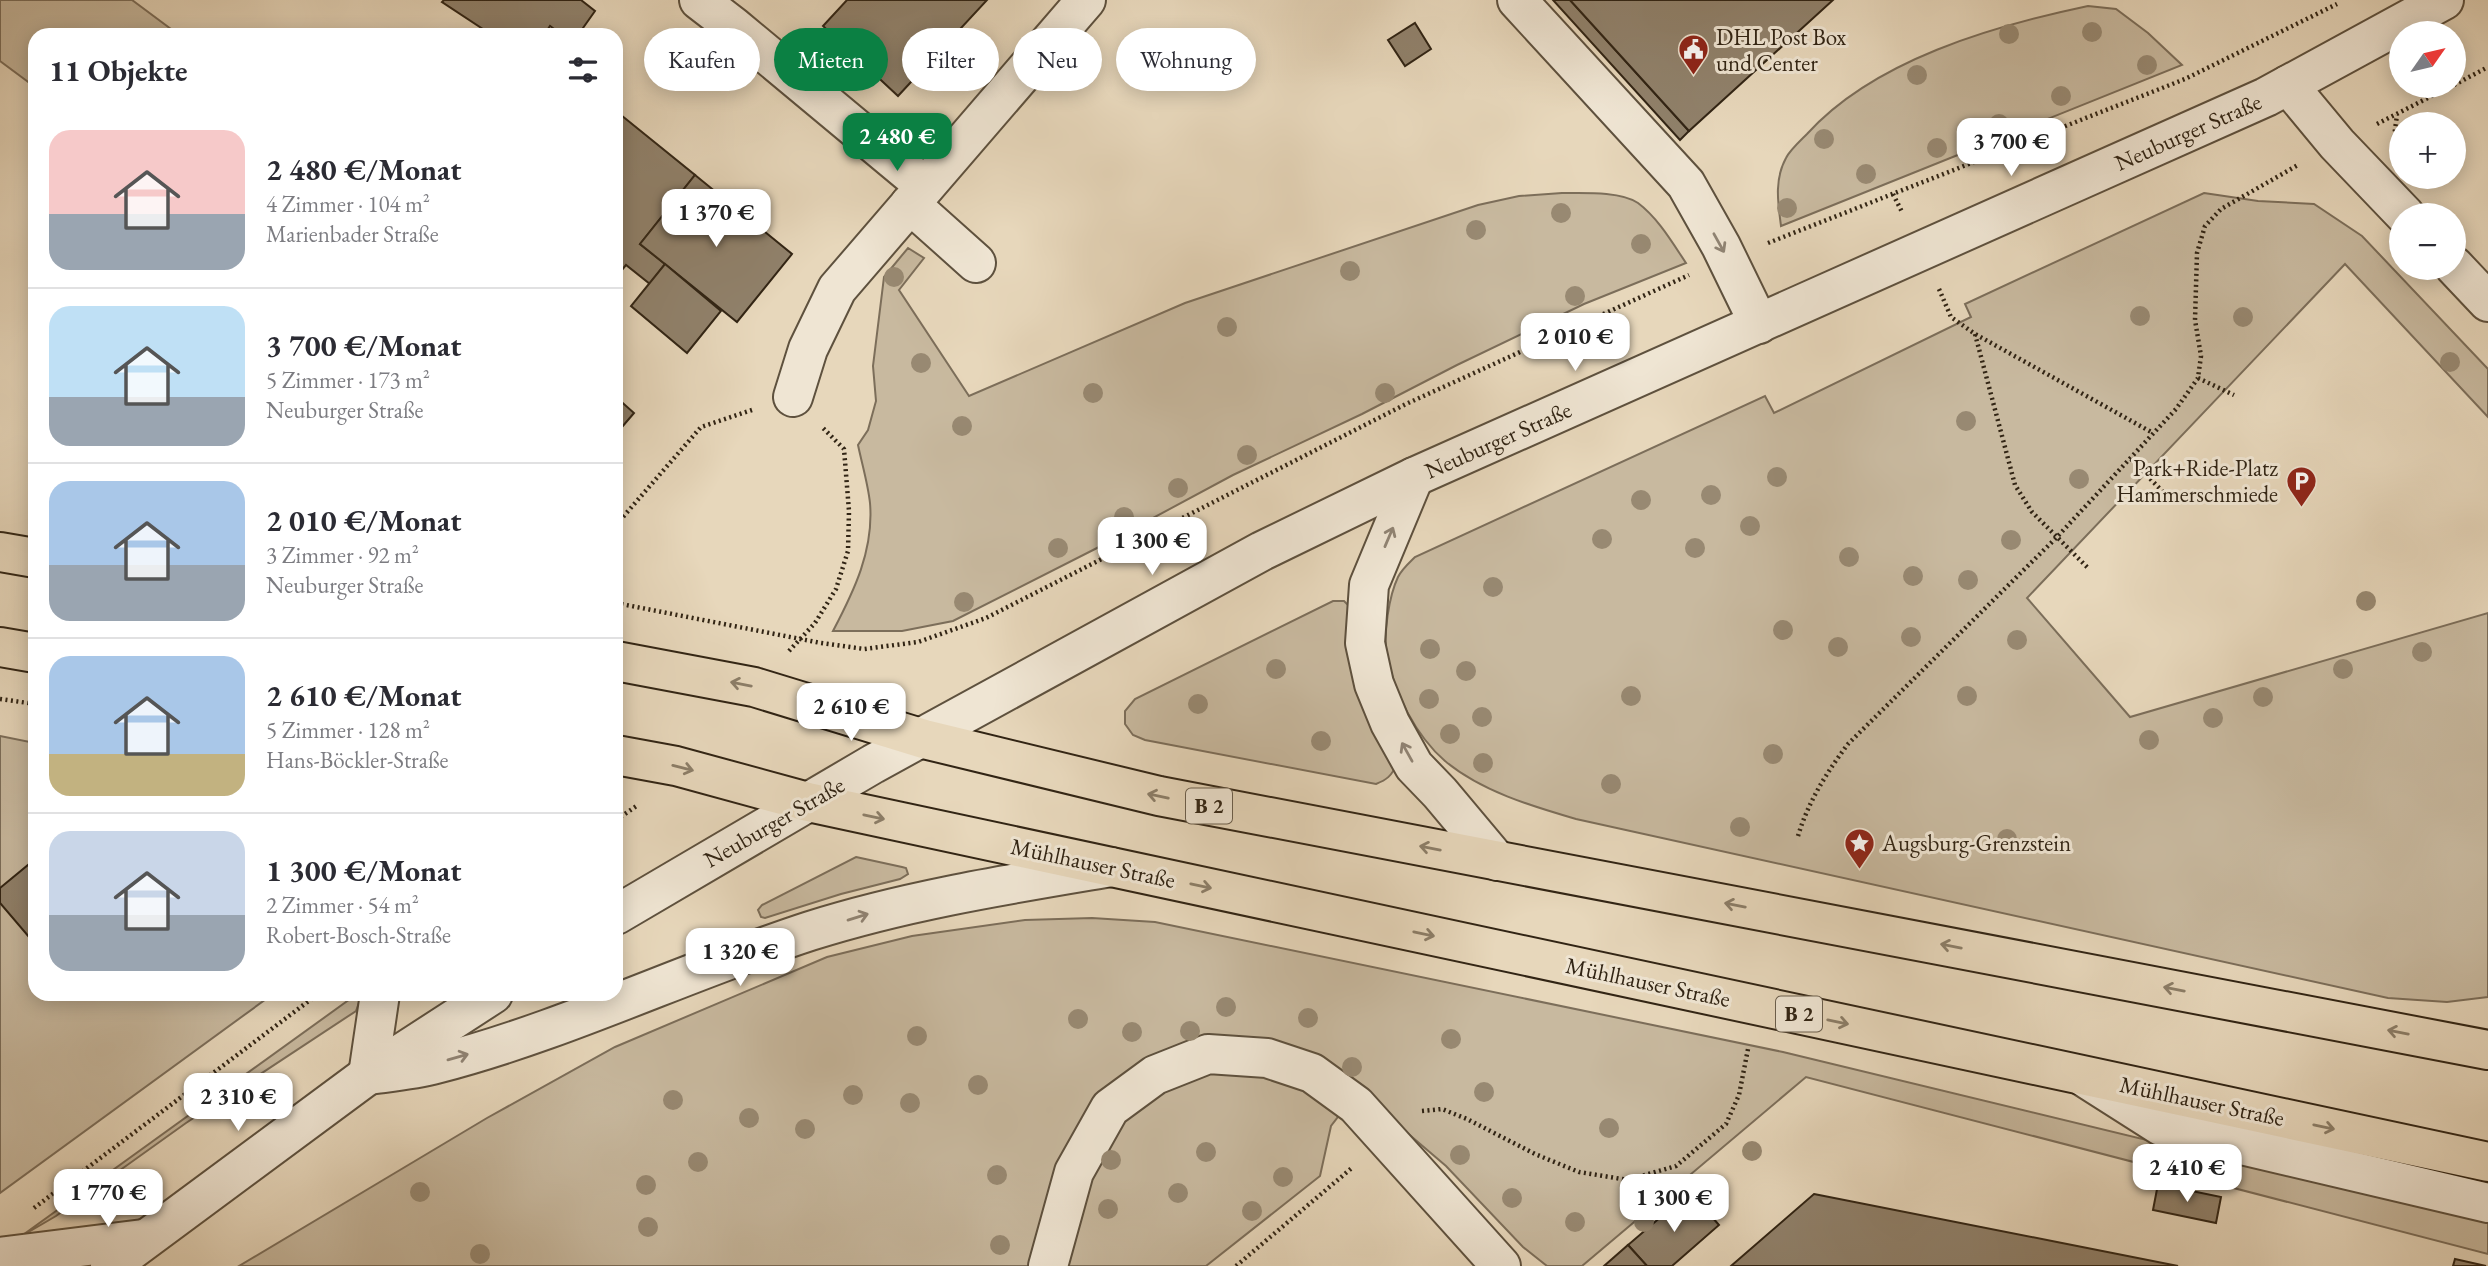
<!DOCTYPE html>
<html lang="de">
<head>
<meta charset="utf-8">
<style>
  body { margin:0; font-family:"EB Garamond",serif; background:#f2f2f3; color:#2b2b33; height:100vh; display:flex; flex-direction:column; font-size:26px; white-space:nowrap }
  * { box-sizing:border-box; margin:0 }
  p { font-size:23px; color:#7c7c81 }
  .icon { flex:none; width:38px; height:38px; fill:none; stroke:currentColor; stroke-width:2; stroke-linecap:round; stroke-linejoin:round }
  .map { position:relative; flex:1; overflow:hidden }
  .details { position:absolute; left:28px; top:28px; width:595px; height:973px; display:flex; flex-direction:column; background:#fff; border-radius:21px; box-shadow:0 4px 18px #0003 }
  .details>* { flex:none }
  .hud { position:absolute; left:644px; top:28px; width:665px; height:63px; display:flex; gap:14px }
  .needle { width:46px; rotate:56deg }
  .controls { position:absolute; left:2389px; top:21px; display:grid; gap:14px }
  .controls a { display:grid; place-items:center; width:77px; height:77px; border-radius:50%; background:#fff; box-shadow:0 4px 18px #0003; font-size:35px }
  .price { position:absolute; translate:-50% -60px; padding:0 16px; border-radius:14px; background:#fff; color:#222; font-size:23px; line-height:46px; filter:drop-shadow(0 2px 4px #0008) }
  .price::after { content:''; position:absolute; left:50%; top:42px; width:21px; height:16px; margin-left:-10px; background:inherit; clip-path:polygon(0 0,100% 0,50% 100%) }
  .price.current { background:#0b8043; color:#fff }
  ul { padding:0; list-style:none }
  li { display:flex; align-items:center; gap:21px; height:175px; padding:0 21px }
  li+li { border-top:2px solid #e1e1e2 }
  li span { display:grid; place-items:center; flex:none; width:196px; height:140px; border-radius:21px; color:#555 }
  li>.icon { margin-inline-start:auto }
  span .icon { width:84px; height:84px; fill:#fffc; stroke-width:1 }
  li b { font-size:30px }
  h2 { display:flex; justify-content:space-between; align-items:center; height:84px; padding:0 21px; font-size:30px }
  .tag { padding:0 24px; border-radius:32px; background:#fff; box-shadow:0 4px 18px #0003; font-size:24px; line-height:63px }
  .tag.current { background:#0b8043; color:#fff }
  .map>svg:first-child { display:block }
  .green { fill:#c8b99f; stroke:#7c6e5a; stroke-width:2 }
  .building { fill:#90816b; stroke:#312414; stroke-width:2 }
  .lines { fill:none; stroke-linecap:round; stroke-linejoin:round }
  .minor-casing { stroke:#5e513e; stroke-width:42 }
  .major-casing { stroke:#312414; stroke-width:42 }
  .path { stroke:#312414; stroke-width:4.5; stroke-dasharray:2 3.5; stroke-linecap:butt }
  .minor { stroke:#efe5d3; stroke-width:38 }
  .major { stroke:#e7d7bb; stroke-width:38 }
  .tree { fill:#988972 }
  .oneway { stroke:#908474 }
  .oneway2 { stroke:#8c7e68 }
  .labels { text-anchor:middle; stroke-width:6; stroke-linejoin:round; paint-order:stroke }
  .shield { fill:#efe5d3; stroke:#6a5e4d; stroke-width:2 }
  .shield-label { font-size:21px; font-weight:bold; fill:#312414 }
  .poi-label { font-size:23px; fill:#312414; stroke:#efe5d3; text-anchor:start }
  .street-label { font-size:23px; fill:#312414; stroke:#efe5d3 }
</style>
</head>
<body>
<div class="map">
<svg width="2488" height="1266" viewBox="0 0 2488 1266">
  <rect width="100%" height="100%" fill="#e7d7bb"/>
  <filter id="stains"><feTurbulence type="fractalNoise" baseFrequency=".00286" numOctaves="4"/><feColorMatrix values="0 0 0 0 .2 0 0 0 0 .09 0 0 0 0 .02 0 0 0 .5 -.17"/></filter>
  <radialGradient id="worn" r=".72"><stop offset=".6" stop-color="#630" stop-opacity="0"/><stop offset="1" stop-color="#630" stop-opacity=".3"/></radialGradient>
  <!-- green -->
  <g class="green">
    <polygon points="0,0 132,0 179,35 35,35 35,87 0,61"/>
    <path d="M2088,6L2116,9L2148,33L2182,65L1781,226C1778,203 1774,180 1786,158C1790,150 1800,141 1807,134C1874,60 1993,26 2088,6Z"/>
    <path d="M1562,193C1583,193 1621,191 1638,203C1658,218 1672,242 1686,263L1584,304L1457,365L1362,414L1233,475L1099,547L953,621L902,631H833C854,591 874,550 870,503C868,484 862,464 858,445L868,430L876,401L873,366L884,277L908,248L924,258L899,290L969,396L1185,303L1478,205L1519,196Z"/>
    <path d="M2204,193L2258,201L2314,204L2362,236L2488,369V417L2345,264L2027,598L2130,717L2488,613V997L2447,1002L2388,998L1576,819C1531,806 1481,791 1445,761C1416,736 1394,693 1387,655C1383,634 1389,596 1398,577C1402,569 1409,563 1415,557L1765,396L1774,413L1971,317L1965,304Z"/>
    <path d="M1333,601H1344L1351,608L1396,765C1392,776 1386,780 1376,784L1145,740L1133,735L1125,724V711L1135,699Z"/>
    <polygon points="0,736 35,743 35,994 273,994 0,1193"/>
    <polygon points="856,857 902,867 906,868 908,874 900,879 841,894 765,918 761,917 758,910 762,905"/>
    <polygon points="1092,918 1155,922 1783,1052 2415,1205 2460,1213 2488,1222 2488,1254 1806,1077 1582,1266 1547,1266 1523,1247 1446,1166 1358,1091 1331,1126 1320,1176 1206,1266 239,1266 487,1118 615,1047 827,957 912,936 1025,920"/>
    <polygon points="357,994 362,994 356,1011 186,1123 56,1216 20,1237"/>
  </g>
  <!-- building -->
  <g class="building">
    <polygon points="444,0 581,0 595,11 578,35 562,35 550,26 544,35 492,35 442,2"/>
    <polygon points="847,0 987,0 898,96 823,26"/>
    <polygon points="1553,0 1570,0 1689,131 1680,140"/>
    <polygon points="1570,0 1833,0 1689,131"/>
    <polygon points="1415,23 1431,49 1405,66 1388,40"/>
    <polygon points="616,111 695,175 640,244 665,264 650,284 626,265 616,277"/>
    <polygon points="695,175 792,254 737,322 640,244"/>
    <polygon points="665,264 721,311 687,353 631,306"/>
    <polygon points="616,397 634,413 616,434"/>
    <polygon points="28,865 35,873 35,944 0,903 0,888"/>
    <polygon points="2158,1184 2221,1197 2216,1223 2153,1210"/>
    <polygon points="1690,1192 1719,1225 1672,1266 1647,1266 1628,1245"/>
    <polygon points="1814,1194 2062,1243 2178,1266 1731,1266"/>
    <polygon points="1628,1245 1647,1266 1604,1266"/>
    <polygon points="2455,1259 2486,1266 2453,1266"/>
  </g>
  <g class="lines">
    <defs>
      <g id="minor">
        <polyline points="699,0 734,27 925,186"/>
        <polyline points="1517,0 1686,184 1721,246 1759,324"/>
        <polyline points="2288,85 2337,144 2405,215"/>
        <polyline points="910,204 976,263"/>
        <polyline points="2454,266 2488,302"/>
        <polyline points="793,397 808,349 837,289 1086,0"/>
        <polyline points="1414,477 1369,585 1365,643 1374,684 1390,723 1414,766 1440,793 1497,861"/>
        <polyline points="616,915 873,764 1262,551 1414,477 2266,97 2444,0"/>
        <path d="M368,1075C390,1072 414,1070 436,1064C564,1031 684,972 810,931C908,900 1010,884 1111,867"/>
        <polyline points="368,1075 380,994"/>
        <polyline points="2084,1077 2161,1126 2488,1203"/>
        <polyline points="0,1257 143,1239"/>
        <polyline points="110,1266 368,1075 493,994"/>
        <polyline points="1048,1266 1074,1172 1110,1108 1155,1075 1208,1054 1267,1058 1312,1073 1356,1105 1501,1266"/>
      </g>
      <g id="major">
        <polyline points="0,552 35,558"/>
        <polyline points="0,647 35,653"/>
        <polyline points="616,661 754,687 924,739 1159,796 2488,1050"/>
        <polyline points="616,755 676,766 808,802 2488,1162"/>
      </g>
    </defs>
    <!-- minor casing -->
    <use href="#minor" class="minor-casing"/>
    <!-- major casing -->
    <use href="#major" class="major-casing"/>
    <!-- path -->
    <g class="path">
      <polyline points="2454,85 2488,67"/>
      <polyline points="2377,124 2451,86"/>
      <polyline points="2394,137 2397,115"/>
      <polyline points="1893,194 1902,212"/>
      <polyline points="1768,243 2185,79 2337,4"/>
      <polyline points="1939,289 1951,317 1975,334 2153,433"/>
      <polyline points="1975,334 2015,485 2032,512 2089,569"/>
      <polyline points="2198,378 2234,395"/>
      <polyline points="2131,459 2165,494"/>
      <polyline points="616,525 701,427 752,410"/>
      <polyline points="616,603 821,643 864,649 918,642 986,618 1406,404 1689,275"/>
      <polyline points="789,651 815,623 836,589 848,551 849,511 844,449 823,428"/>
      <polyline points="0,699 35,704"/>
      <polyline points="616,820 638,805"/>
      <path d="M1798,836C1808,802 1827,772 1848,744L2056,538L2176,409L2198,378L2201,356L2195,320L2197,253L2205,226L2221,209L2298,165"/>
      <polyline points="1422,1111 1442,1109 1467,1119 1535,1154 1579,1172 1628,1180 1676,1166 1726,1124 1739,1095 1748,1049"/>
      <polyline points="34,1208 318,994"/>
      <polyline points="1236,1266 1353,1167"/>
    </g>
    <!-- minor -->
    <use href="#minor" class="minor"/>
    <!-- major -->
    <use href="#major" class="major"/>
  </g>
  <!-- trees -->
  <g class="tree">
    <circle cx="2092" cy="32" r="10"/>
    <circle cx="2009" cy="34" r="10"/>
    <circle cx="2147" cy="65" r="10"/>
    <circle cx="1917" cy="75" r="10"/>
    <circle cx="2061" cy="96" r="10"/>
    <circle cx="1999" cy="124" r="10"/>
    <circle cx="1824" cy="139" r="10"/>
    <circle cx="1937" cy="148" r="10"/>
    <circle cx="1866" cy="174" r="10"/>
    <circle cx="1787" cy="208" r="10"/>
    <circle cx="1561" cy="213" r="10"/>
    <circle cx="1476" cy="230" r="10"/>
    <circle cx="1641" cy="244" r="10"/>
    <circle cx="1350" cy="271" r="10"/>
    <circle cx="894" cy="277" r="10"/>
    <circle cx="1575" cy="296" r="10"/>
    <circle cx="2140" cy="316" r="10"/>
    <circle cx="2243" cy="317" r="10"/>
    <circle cx="1227" cy="327" r="10"/>
    <circle cx="2450" cy="362" r="10"/>
    <circle cx="921" cy="363" r="10"/>
    <circle cx="1093" cy="393" r="10"/>
    <circle cx="1385" cy="393" r="10"/>
    <circle cx="1966" cy="421" r="10"/>
    <circle cx="962" cy="426" r="10"/>
    <circle cx="1247" cy="455" r="10"/>
    <circle cx="1777" cy="477" r="10"/>
    <circle cx="2079" cy="479" r="10"/>
    <circle cx="1178" cy="488" r="10"/>
    <circle cx="1711" cy="495" r="10"/>
    <circle cx="1641" cy="500" r="10"/>
    <circle cx="1124" cy="517" r="10"/>
    <circle cx="1750" cy="526" r="10"/>
    <circle cx="1602" cy="539" r="10"/>
    <circle cx="2011" cy="540" r="10"/>
    <circle cx="1058" cy="548" r="10"/>
    <circle cx="1695" cy="548" r="10"/>
    <circle cx="1849" cy="557" r="10"/>
    <circle cx="1913" cy="576" r="10"/>
    <circle cx="1968" cy="580" r="10"/>
    <circle cx="1493" cy="587" r="10"/>
    <circle cx="2366" cy="601" r="10"/>
    <circle cx="964" cy="602" r="10"/>
    <circle cx="1783" cy="630" r="10"/>
    <circle cx="1911" cy="637" r="10"/>
    <circle cx="2017" cy="640" r="10"/>
    <circle cx="1838" cy="647" r="10"/>
    <circle cx="1430" cy="649" r="10"/>
    <circle cx="2422" cy="652" r="10"/>
    <circle cx="1276" cy="669" r="10"/>
    <circle cx="2343" cy="669" r="10"/>
    <circle cx="1466" cy="671" r="10"/>
    <circle cx="1631" cy="696" r="10"/>
    <circle cx="1967" cy="696" r="10"/>
    <circle cx="2263" cy="697" r="10"/>
    <circle cx="1429" cy="699" r="10"/>
    <circle cx="1198" cy="704" r="10"/>
    <circle cx="1482" cy="717" r="10"/>
    <circle cx="2213" cy="718" r="10"/>
    <circle cx="1450" cy="734" r="10"/>
    <circle cx="2149" cy="740" r="10"/>
    <circle cx="1321" cy="741" r="10"/>
    <circle cx="1773" cy="754" r="10"/>
    <circle cx="1483" cy="763" r="10"/>
    <circle cx="1611" cy="784" r="10"/>
    <circle cx="1740" cy="827" r="10"/>
    <circle cx="2007" cy="839" r="10"/>
    <circle cx="1226" cy="1007" r="10"/>
    <circle cx="1308" cy="1018" r="10"/>
    <circle cx="1078" cy="1019" r="10"/>
    <circle cx="1190" cy="1031" r="10"/>
    <circle cx="1132" cy="1032" r="10"/>
    <circle cx="917" cy="1036" r="10"/>
    <circle cx="1451" cy="1039" r="10"/>
    <circle cx="1352" cy="1067" r="10"/>
    <circle cx="978" cy="1085" r="10"/>
    <circle cx="1484" cy="1092" r="10"/>
    <circle cx="853" cy="1095" r="10"/>
    <circle cx="673" cy="1100" r="10"/>
    <circle cx="910" cy="1103" r="10"/>
    <circle cx="749" cy="1118" r="10"/>
    <circle cx="1609" cy="1128" r="10"/>
    <circle cx="805" cy="1129" r="10"/>
    <circle cx="1752" cy="1151" r="10"/>
    <circle cx="1206" cy="1152" r="10"/>
    <circle cx="1460" cy="1155" r="10"/>
    <circle cx="1111" cy="1160" r="10"/>
    <circle cx="698" cy="1162" r="10"/>
    <circle cx="997" cy="1175" r="10"/>
    <circle cx="1283" cy="1177" r="10"/>
    <circle cx="646" cy="1185" r="10"/>
    <circle cx="420" cy="1192" r="10"/>
    <circle cx="1178" cy="1193" r="10"/>
    <circle cx="1702" cy="1194" r="10"/>
    <circle cx="1512" cy="1198" r="10"/>
    <circle cx="1108" cy="1209" r="10"/>
    <circle cx="1252" cy="1211" r="10"/>
    <circle cx="1575" cy="1222" r="10"/>
    <circle cx="1644" cy="1222" r="10"/>
    <circle cx="648" cy="1227" r="10"/>
    <circle cx="1000" cy="1245" r="10"/>
    <circle cx="480" cy="1254" r="10"/>
  </g>
  <!-- one-way arrows -->
  <defs><path id="oneway-shaft" d="M-6 0H5M1.5-3L5.5 0L1.5 3" fill="none" stroke-width="1.6" stroke-linecap="round" stroke-linejoin="round" transform="scale(1.75)"/></defs>
  <g class="oneway">
    <use href="#oneway-shaft" transform="translate(1719 243) rotate(61)"/>
    <use href="#oneway-shaft" transform="translate(1389 537) rotate(-67)"/>
    <use href="#oneway-shaft" transform="translate(1407 752) rotate(-119)"/>
    <use href="#oneway-shaft" transform="translate(858 917) rotate(-17)"/>
    <use href="#oneway-shaft" transform="translate(458 1057) rotate(-16)"/>
  </g>
  <g class="oneway2">
    <use href="#oneway-shaft" transform="translate(741 684) rotate(-169)"/>
    <use href="#oneway-shaft" transform="translate(683 768) rotate(14)"/>
    <use href="#oneway-shaft" transform="translate(1158 796) rotate(-168)"/>
    <use href="#oneway-shaft" transform="translate(874 817) rotate(12)"/>
    <use href="#oneway-shaft" transform="translate(1430 848) rotate(-169)"/>
    <use href="#oneway-shaft" transform="translate(1201 886) rotate(12)"/>
    <use href="#oneway-shaft" transform="translate(1735 905) rotate(-169)"/>
    <use href="#oneway-shaft" transform="translate(1424 934) rotate(12)"/>
    <use href="#oneway-shaft" transform="translate(1951 946) rotate(-169)"/>
    <use href="#oneway-shaft" transform="translate(2174 989) rotate(-169)"/>
    <use href="#oneway-shaft" transform="translate(1838 1022) rotate(12)"/>
    <use href="#oneway-shaft" transform="translate(2398 1032) rotate(-169)"/>
    <use href="#oneway-shaft" transform="translate(2324 1127) rotate(12)"/>
  </g>
  <!-- icons -->
  <defs>
    <symbol id="civic-pin" viewBox="-11 -11 22 30"><path d="M0 17L-7.5 6A9.5 9.5 0 1 1 7.5 6Z" fill="#8f2418" stroke="#efe5d3"/><path d="M-.6-6.5H3V-4.5H.6V-3L4-1V1h2V6H-6V1h2V-1L-.6-3ZM-1.2 2.5V6h2.4V2.5Z" fill="#fff"/></symbol>
    <symbol id="parking-pin" viewBox="-11 -11 22 30"><path d="M0 17L-7.5 6A9.5 9.5 0 1 1 7.5 6Z" fill="#8f2418" stroke="#efe5d3"/><path d="M-3.5-5.5H1a3.5 3.5 0 0 1 0 7H-1V5.5H-3.5ZM-1-3.4V-.6H.8a1.4 1.4 0 0 0 0-2.8Z" fill="#fff"/></symbol>
    <symbol id="sight-pin" viewBox="-11 -11 22 30"><path d="M0 17L-7.5 6A9.5 9.5 0 1 1 7.5 6Z" fill="#8f2418" stroke="#efe5d3"/><path d="M0-6L1.8-2.2L6-1.7L2.9 1.2L3.7 5.4L0 3.3L-3.7 5.4L-2.9 1.2L-6-1.7L-1.8-2.2Z" fill="#fff"/></symbol>
  </defs>
  <g fill-rule="evenodd">
    <use href="#civic-pin" x="1676" y="32" width="35" height="47"/>
    <use href="#parking-pin" x="2284" y="464" width="35" height="47"/>
    <use href="#sight-pin" x="1842" y="826" width="35" height="47"/>
  </g>
  <g class="labels">
    <!-- shield labels -->
    <g class="shield">
      <rect x="1186" y="788.5" width="46" height="35" rx="5"/>
      <rect x="1776" y="996.5" width="46" height="35" rx="5"/>
    </g>
    <g class="shield-label">
      <text x="1209" y="813">B 2</text>
      <text x="1799" y="1021">B 2</text>
    </g>
    <!-- poi labels -->
    <g class="poi-label">
      <text x="1716" y="45">DHL Post Box<tspan x="1716" dy="26">und Center</tspan></text>
      <text x="2278" y="476" text-anchor="end">Park+Ride-Platz<tspan x="2278" dy="26">Hammerschmiede</tspan></text>
      <text x="1882" y="851">Augsburg-Grenzstein</text>
    </g>
    <!-- street labels -->
    <g class="street-label">
      <text transform="translate(2188 132) rotate(-24)" y="8">Neuburger Straße</text>
      <text transform="translate(1498 440) rotate(-24)" y="8">Neuburger Straße</text>
      <text transform="translate(774 822) rotate(-30)" y="8">Neuburger Straße</text>
      <text transform="translate(1093 863) rotate(12)" y="8">Mühlhauser Straße</text>
      <text transform="translate(1648 982) rotate(12)" y="8">Mühlhauser Straße</text>
      <text transform="translate(2202 1101) rotate(12)" y="8">Mühlhauser Straße</text>
    </g>
  </g>
  <rect width="100%" height="100%" filter="url(#stains)"/>
  <rect width="100%" height="100%" fill="url(#worn)"/>
</svg>
<div class="controls">
<a><svg class="needle" viewBox="-14 -14 28 28"><path d="M0-13l5 13h-10z" fill="#e53935"/><path d="M0 13l5-13h-10z" fill="#7c7c81"/></svg></a>
<a>+</a>
<a>−</a>
</div>
<b class="price current" style="left:897px;top:173px">2 480 €</b>
<b class="price" style="left:2011px;top:178px">3 700 €</b>
<b class="price" style="left:716px;top:249px">1 370 €</b>
<b class="price" style="left:1575px;top:373px">2 010 €</b>
<b class="price" style="left:1152px;top:577px">1 300 €</b>
<b class="price" style="left:851px;top:743px">2 610 €</b>
<b class="price" style="left:740px;top:988px">1 320 €</b>
<b class="price" style="left:238px;top:1133px">2 310 €</b>
<b class="price" style="left:2187px;top:1204px">2 410 €</b>
<b class="price" style="left:108px;top:1229px">1 770 €</b>
<b class="price" style="left:1674px;top:1234px">1 300 €</b>
<div class="hud">
<a class="tag">Kaufen</a>
<a class="tag current">Mieten</a>
<a class="tag">Filter</a>
<a class="tag">Neu</a>
<a class="tag">Wohnung</a>
</div>
<section class="details">
<h2>11 Objekte<svg class="icon" aria-label="filters" viewBox="0 0 24 24"><path d="M4 7h16M4 17h16"/><circle cx="9" cy="7" r="2"/><circle cx="15" cy="17" r="2"/></svg></h2>
<ul>
<li><span style="background:linear-gradient(#f6c9c9 60%,#9aa5b1 0)"><svg class="icon" aria-label="home" viewBox="0 0 24 24"><path d="M3 11l9-7 9 7M6 9v11h12V9"/></svg></span><div><b>2 480 €/Monat</b><p>4 Zimmer · 104 m²</p><p>Marienbader Straße</p></div></li>
<li><span style="background:linear-gradient(#bfe0f5 65%,#9aa5b1 0)"><svg class="icon" aria-label="home" viewBox="0 0 24 24"><path d="M3 11l9-7 9 7M6 9v11h12V9"/></svg></span><div><b>3 700 €/Monat</b><p>5 Zimmer · 173 m²</p><p>Neuburger Straße</p></div></li>
<li><span style="background:linear-gradient(#a9c7e8 60%,#9aa5b1 0)"><svg class="icon" aria-label="home" viewBox="0 0 24 24"><path d="M3 11l9-7 9 7M6 9v11h12V9"/></svg></span><div><b>2 010 €/Monat</b><p>3 Zimmer · 92 m²</p><p>Neuburger Straße</p></div></li>
<li><span style="background:linear-gradient(#a9c7e8 70%,#c2b280 0)"><svg class="icon" aria-label="home" viewBox="0 0 24 24"><path d="M3 11l9-7 9 7M6 9v11h12V9"/></svg></span><div><b>2 610 €/Monat</b><p>5 Zimmer · 128 m²</p><p>Hans-Böckler-Straße</p></div></li>
<li><span style="background:linear-gradient(#c9d6e8 60%,#9aa5b1 0)"><svg class="icon" aria-label="home" viewBox="0 0 24 24"><path d="M3 11l9-7 9 7M6 9v11h12V9"/></svg></span><div><b>1 300 €/Monat</b><p>2 Zimmer · 54 m²</p><p>Robert-Bosch-Straße</p></div></li>
</ul>
</section>
</div>
</body>
</html>
